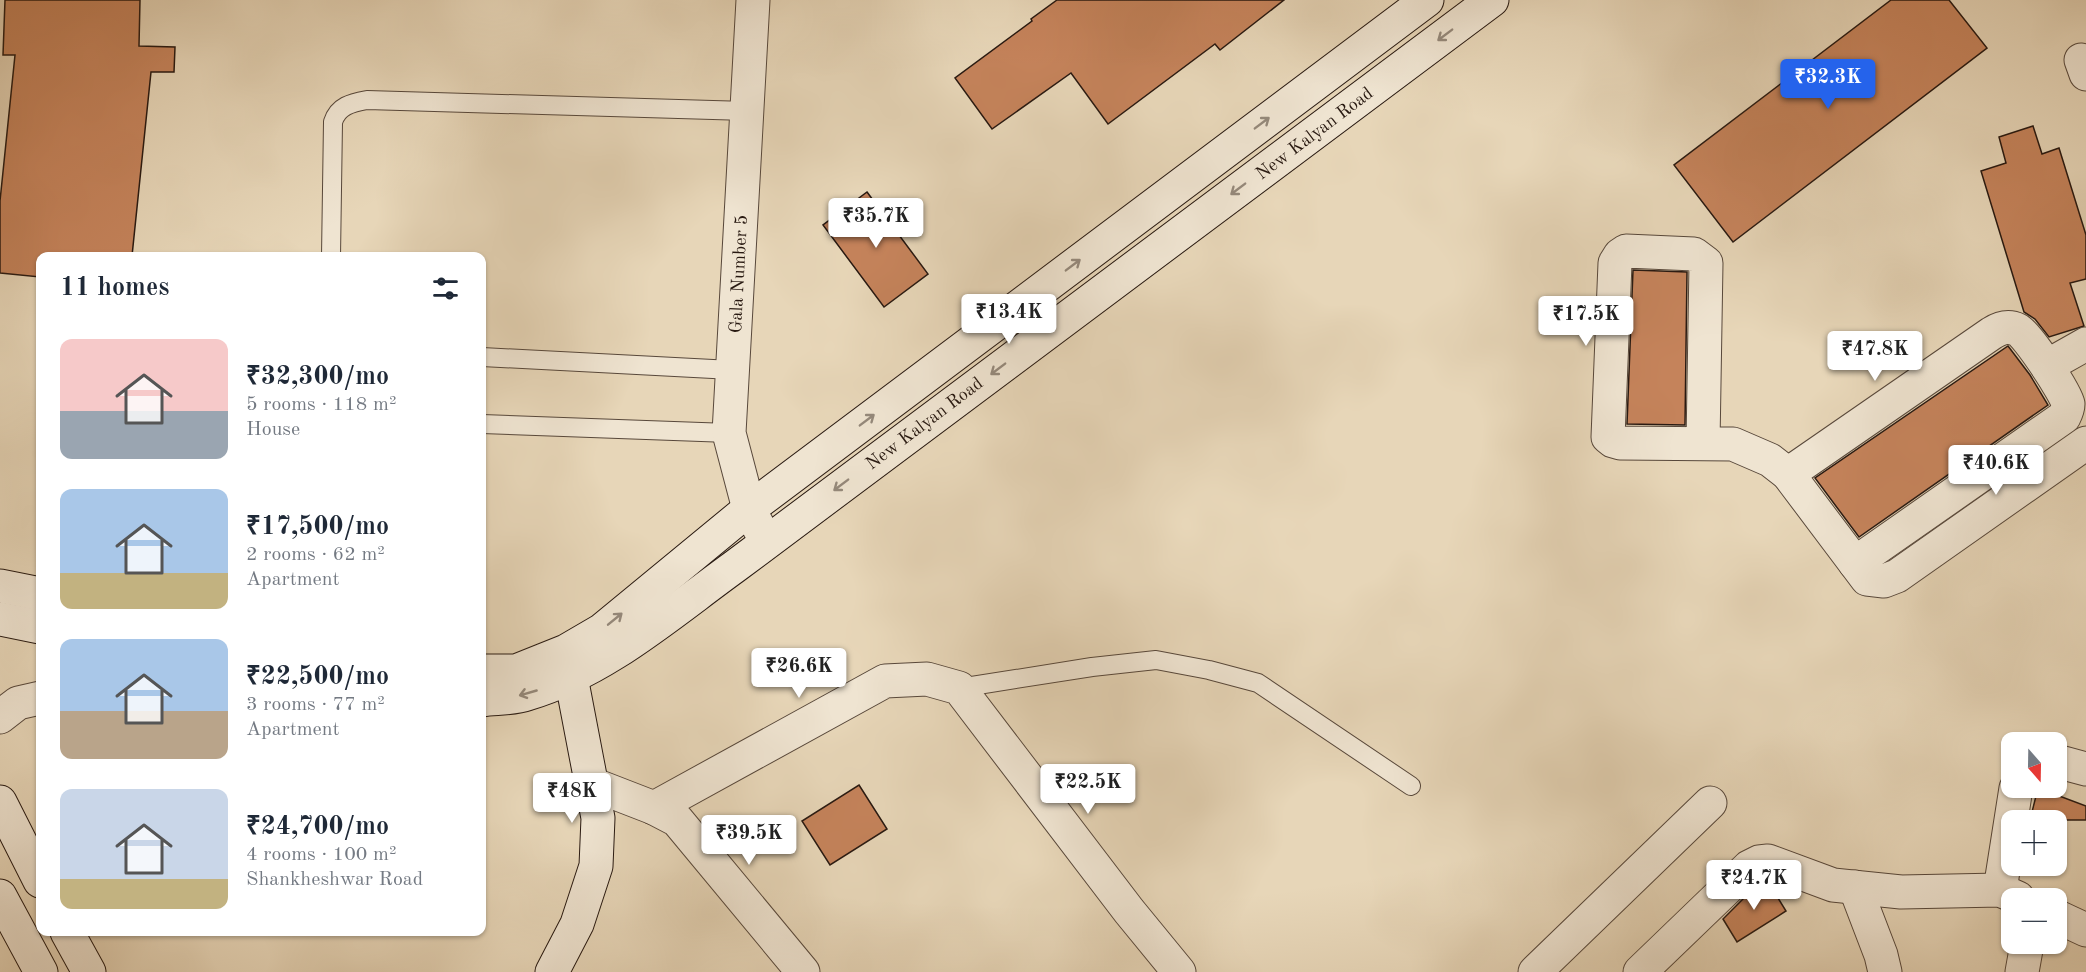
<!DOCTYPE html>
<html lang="en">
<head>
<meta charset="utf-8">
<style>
  body { margin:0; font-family:"Old Standard TT",serif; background:#f6f6f7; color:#1f2937; height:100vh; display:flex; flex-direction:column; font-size:22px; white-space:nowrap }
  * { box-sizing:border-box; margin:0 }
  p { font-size:20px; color:#747a83 }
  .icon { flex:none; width:33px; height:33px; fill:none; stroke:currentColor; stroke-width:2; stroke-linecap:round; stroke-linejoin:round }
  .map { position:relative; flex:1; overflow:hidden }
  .drawer { position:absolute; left:36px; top:252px; width:450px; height:684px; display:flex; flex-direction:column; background:#fff; border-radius:12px; box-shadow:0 2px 4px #0004 }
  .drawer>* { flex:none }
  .needle { width:39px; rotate:160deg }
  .buttons { position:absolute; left:2001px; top:732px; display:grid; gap:12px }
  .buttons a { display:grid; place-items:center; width:66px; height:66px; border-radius:12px; background:#fff; box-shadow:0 2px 4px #0004; font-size:30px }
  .price { position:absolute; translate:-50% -51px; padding:0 14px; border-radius:6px; background:#fff; color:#222; font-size:20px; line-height:39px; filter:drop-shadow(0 2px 3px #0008) }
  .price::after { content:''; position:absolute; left:50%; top:36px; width:18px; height:14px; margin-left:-9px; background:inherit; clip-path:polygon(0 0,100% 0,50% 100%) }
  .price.active { background:#2563eb; color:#fff }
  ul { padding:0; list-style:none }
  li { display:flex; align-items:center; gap:18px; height:150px; padding:0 24px }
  li span { display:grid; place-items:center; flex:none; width:168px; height:120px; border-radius:12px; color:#555 }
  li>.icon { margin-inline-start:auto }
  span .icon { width:72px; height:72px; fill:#fffc; stroke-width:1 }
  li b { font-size:26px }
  h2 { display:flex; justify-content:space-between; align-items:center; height:72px; padding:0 24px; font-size:26px }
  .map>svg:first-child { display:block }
  .building { fill:#c5835b; stroke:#281911; stroke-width:1.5 }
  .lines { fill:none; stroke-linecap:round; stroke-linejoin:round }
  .lane-casing { stroke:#58483b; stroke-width:20 }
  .street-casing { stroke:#58483b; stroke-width:35 }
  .secondary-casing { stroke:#281911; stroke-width:35 }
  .lane { stroke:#efe4d1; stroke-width:18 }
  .street { stroke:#efe4d1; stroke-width:33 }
  .secondary { stroke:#efe4d1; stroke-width:33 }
  .oneway { stroke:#95897b }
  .labels { text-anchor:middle; stroke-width:4.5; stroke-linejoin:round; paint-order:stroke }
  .street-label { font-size:18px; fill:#281911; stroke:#efe4d1 }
</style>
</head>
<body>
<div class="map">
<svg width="2086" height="972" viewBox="0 0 2086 972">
  <rect width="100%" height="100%" fill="#e7d6b8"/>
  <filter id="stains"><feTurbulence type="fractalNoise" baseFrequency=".00333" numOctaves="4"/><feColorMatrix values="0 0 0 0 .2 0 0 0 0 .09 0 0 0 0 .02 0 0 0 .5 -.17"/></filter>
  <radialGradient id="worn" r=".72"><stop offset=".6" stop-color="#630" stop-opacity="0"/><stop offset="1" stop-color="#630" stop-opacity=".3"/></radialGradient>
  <!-- building -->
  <g class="building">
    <polygon points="5,0 140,0 139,46 175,47 174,72 151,72 132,256 40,256 40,277 0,273 0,201 15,55 3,55"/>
    <polygon points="1057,0 1284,0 1220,50 1215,44 1108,124 1071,73 992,129 955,78 1032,21 1031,19"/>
    <polygon points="1891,0 1949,0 1987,48 1733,242 1674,165"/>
    <polygon points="2033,126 2042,154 2059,148 2086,235 2086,279 2070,283 2084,326 2049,337 2035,319 2024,312 1981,171 2006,163 1999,137"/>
    <polygon points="867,192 928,274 884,307 823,225"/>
    <polygon points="1633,270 1687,272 1685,425 1627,424"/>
    <polygon points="2008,346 2030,375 2048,405 1859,537 1815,478"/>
    <polygon points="859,785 887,829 830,865 802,821"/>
    <polygon points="2038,788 2086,806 2086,820 2030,820"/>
    <polygon points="1767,880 1786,911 1737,942 1723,919 1760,882"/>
  </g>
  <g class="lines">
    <defs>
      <g id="lane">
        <path d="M331,256L333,122C338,106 351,103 367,100L747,111"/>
        <polyline points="482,357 732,370"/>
        <polyline points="482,424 729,433"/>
        <polyline points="959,688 1092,667 1156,660 1209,670 1258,683 1411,786"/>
      </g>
      <g id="street">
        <polyline points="753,0 729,433 749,509 766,541"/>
        <polyline points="2081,60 2086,74"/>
        <polyline points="2047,366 2086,344"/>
        <polyline points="1703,443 1706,263 1694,254 1626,251 1620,255 1615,263 1608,437 1613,441 1620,443 1733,444 1770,460 1788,474 1867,579 1884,581 1897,576 2086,443"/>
        <path d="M1788,474L1992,333C2000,328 2008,325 2018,330C2027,334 2066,393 2068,404C2068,409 2066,413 2064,417L1855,563"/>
        <polyline points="0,717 18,703 40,698"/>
        <polyline points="2056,761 2086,769"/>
        <polyline points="592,784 654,808 677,820 803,972"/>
        <polyline points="654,808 885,681 927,679 959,688 1129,911 1179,972"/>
        <polyline points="1855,887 1881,955 1885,972"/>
        <polyline points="2000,890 2016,788"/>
        <polyline points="2056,916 2086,930"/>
        <polyline points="1535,972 1710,803"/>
        <polyline points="1640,972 1749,867 1759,862 1768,861 1833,885 1901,892 2000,890 2018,898"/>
        <polyline points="2022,972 2027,944"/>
      </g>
      <g id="secondary">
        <polyline points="0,586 40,594"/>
        <polyline points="0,619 40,627"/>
        <polyline points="482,671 516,671 566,651 602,630 749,509 1427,0"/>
        <path d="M482,700C496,698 513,699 527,694C605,671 669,614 734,567L1492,0"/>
        <polyline points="0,802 40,881"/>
        <polyline points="0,896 41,972"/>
        <polyline points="67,932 89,972"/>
        <polyline points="552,972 577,924 596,866 598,818 567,656"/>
      </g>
    </defs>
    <!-- lane casing -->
    <use href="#lane" class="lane-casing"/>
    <!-- street casing -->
    <use href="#street" class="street-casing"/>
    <!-- secondary casing -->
    <use href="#secondary" class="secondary-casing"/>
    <!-- lane -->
    <use href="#lane" class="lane"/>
    <!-- street -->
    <use href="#street" class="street"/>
    <!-- secondary -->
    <use href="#secondary" class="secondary"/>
  </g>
  <!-- one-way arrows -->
  <defs><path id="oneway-shaft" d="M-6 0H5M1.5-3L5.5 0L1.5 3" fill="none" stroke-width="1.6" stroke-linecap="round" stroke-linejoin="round" transform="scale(1.5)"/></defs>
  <g class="oneway">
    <use href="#oneway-shaft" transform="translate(1445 35) rotate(143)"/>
    <use href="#oneway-shaft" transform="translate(1262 123) rotate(-37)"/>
    <use href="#oneway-shaft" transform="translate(1238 189) rotate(143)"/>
    <use href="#oneway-shaft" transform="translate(1073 265) rotate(-37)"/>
    <use href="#oneway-shaft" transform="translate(998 369) rotate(143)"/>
    <use href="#oneway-shaft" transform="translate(867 420) rotate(-37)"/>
    <use href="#oneway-shaft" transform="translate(841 485) rotate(143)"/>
    <use href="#oneway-shaft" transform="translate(615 619) rotate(-39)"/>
    <use href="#oneway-shaft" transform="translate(528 693) rotate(164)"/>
  </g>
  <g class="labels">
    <!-- street labels -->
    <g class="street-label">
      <text transform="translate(1314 133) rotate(-37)" y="6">New Kalyan Road</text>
      <text transform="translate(738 274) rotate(-87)" y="6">Gala Number 5</text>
      <text transform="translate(924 423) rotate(-37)" y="6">New Kalyan Road</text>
    </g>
  </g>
  <rect width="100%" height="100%" filter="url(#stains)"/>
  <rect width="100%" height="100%" fill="url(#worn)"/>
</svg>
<div class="buttons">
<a><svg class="needle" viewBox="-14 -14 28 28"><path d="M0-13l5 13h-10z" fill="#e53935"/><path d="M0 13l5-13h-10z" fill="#747a83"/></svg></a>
<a>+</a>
<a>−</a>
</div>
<b class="price active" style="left:1828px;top:110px">₹32.3K</b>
<b class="price" style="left:876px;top:249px">₹35.7K</b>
<b class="price" style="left:1009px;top:345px">₹13.4K</b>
<b class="price" style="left:1586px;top:347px">₹17.5K</b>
<b class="price" style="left:1875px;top:382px">₹47.8K</b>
<b class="price" style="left:1996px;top:496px">₹40.6K</b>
<b class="price" style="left:799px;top:699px">₹26.6K</b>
<b class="price" style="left:1088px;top:815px">₹22.5K</b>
<b class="price" style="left:572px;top:824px">₹48K</b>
<b class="price" style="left:749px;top:866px">₹39.5K</b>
<b class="price" style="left:1754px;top:911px">₹24.7K</b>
<section class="drawer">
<h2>11 homes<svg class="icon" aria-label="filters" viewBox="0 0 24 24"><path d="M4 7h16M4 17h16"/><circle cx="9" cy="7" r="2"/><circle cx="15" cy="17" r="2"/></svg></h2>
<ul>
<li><span style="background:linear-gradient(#f6c9c9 60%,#9aa5b1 0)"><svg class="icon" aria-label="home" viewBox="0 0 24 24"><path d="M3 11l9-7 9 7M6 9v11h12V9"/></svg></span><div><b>₹32,300/mo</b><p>5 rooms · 118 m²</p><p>House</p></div></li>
<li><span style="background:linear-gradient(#a9c7e8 70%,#c2b280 0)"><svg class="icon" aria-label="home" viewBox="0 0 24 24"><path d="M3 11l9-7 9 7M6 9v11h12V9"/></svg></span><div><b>₹17,500/mo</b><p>2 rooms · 62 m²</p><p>Apartment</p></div></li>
<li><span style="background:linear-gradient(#a9c7e8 60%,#b9a48a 0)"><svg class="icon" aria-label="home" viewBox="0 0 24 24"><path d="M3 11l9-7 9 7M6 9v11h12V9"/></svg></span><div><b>₹22,500/mo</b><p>3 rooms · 77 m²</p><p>Apartment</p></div></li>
<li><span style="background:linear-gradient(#c9d6e8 75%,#c2b280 0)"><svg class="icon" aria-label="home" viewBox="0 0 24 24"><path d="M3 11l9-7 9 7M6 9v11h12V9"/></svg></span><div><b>₹24,700/mo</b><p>4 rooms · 100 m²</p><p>Shankheshwar Road</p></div></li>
</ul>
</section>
</div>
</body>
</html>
